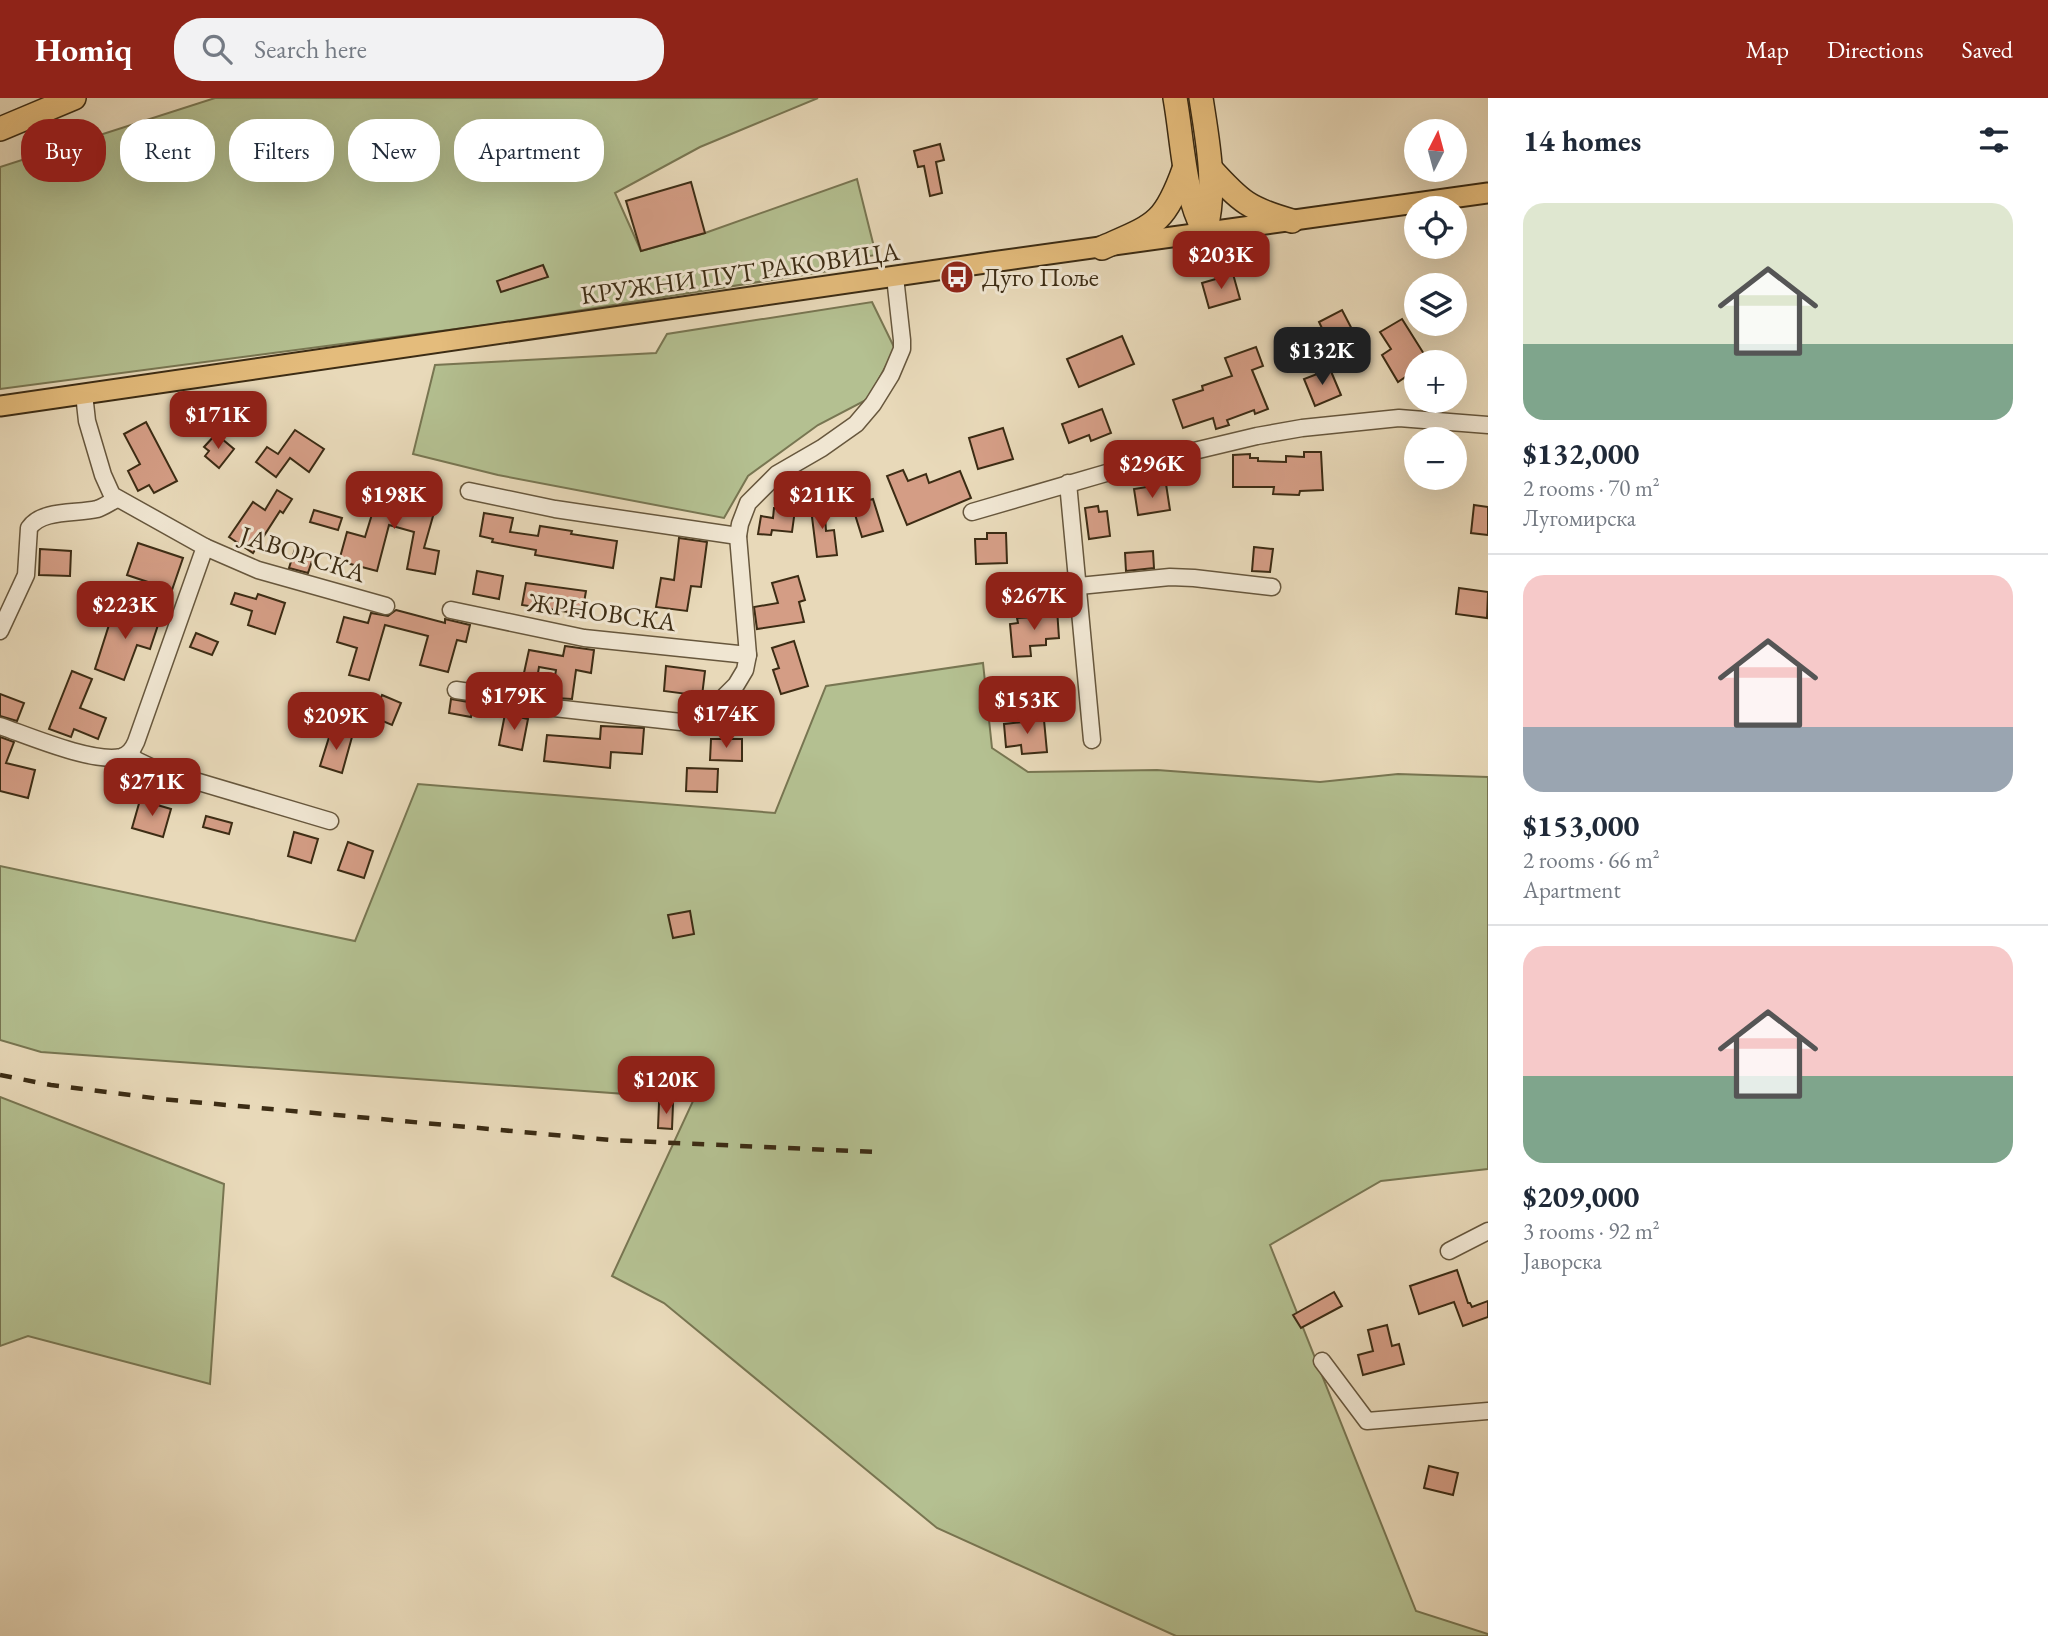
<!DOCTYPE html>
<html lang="en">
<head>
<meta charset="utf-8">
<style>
  body { margin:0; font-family:"EB Garamond",serif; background:#f2f2f3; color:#1f2937; height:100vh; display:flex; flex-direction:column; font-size:26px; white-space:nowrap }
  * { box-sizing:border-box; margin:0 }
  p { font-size:23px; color:#747a83 }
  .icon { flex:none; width:38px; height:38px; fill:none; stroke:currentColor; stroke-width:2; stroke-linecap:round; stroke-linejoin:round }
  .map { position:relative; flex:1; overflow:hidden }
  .side { display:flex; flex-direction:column; background:#fff; width:560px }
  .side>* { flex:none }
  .guide { position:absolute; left:21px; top:21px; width:665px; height:63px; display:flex; gap:14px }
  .needle { width:46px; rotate:6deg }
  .fabs { position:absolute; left:1404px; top:21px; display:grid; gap:14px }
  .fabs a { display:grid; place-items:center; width:63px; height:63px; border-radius:50%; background:#fff; box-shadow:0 7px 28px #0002; font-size:35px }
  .price { position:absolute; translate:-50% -60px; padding:0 16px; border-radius:14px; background:#8f2418; color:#fff; font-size:23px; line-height:46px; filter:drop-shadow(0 2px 4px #0008) }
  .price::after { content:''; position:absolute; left:50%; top:42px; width:21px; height:16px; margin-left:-10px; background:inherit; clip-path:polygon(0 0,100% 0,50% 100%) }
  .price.current { background:#222; color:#fff }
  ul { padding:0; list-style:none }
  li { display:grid; align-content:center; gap:14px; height:371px; padding:0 35px }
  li+li { border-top:2px solid #e0e1e3 }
  li span { display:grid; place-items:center; height:217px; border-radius:21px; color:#555 }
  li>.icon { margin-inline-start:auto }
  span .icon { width:126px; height:126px; fill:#fffc; stroke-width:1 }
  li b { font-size:30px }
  h2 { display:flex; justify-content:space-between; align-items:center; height:84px; padding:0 35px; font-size:30px }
  .chip { padding:0 24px; border-radius:28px; background:#fff; box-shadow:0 7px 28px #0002; font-size:24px; line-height:63px }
  .chip.current { background:#8f2418; color:#fff }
  header { display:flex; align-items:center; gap:42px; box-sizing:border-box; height:98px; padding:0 35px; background:#8f2418; color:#fff }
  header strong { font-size:33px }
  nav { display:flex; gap:38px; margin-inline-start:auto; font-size:24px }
  .search { width:490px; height:63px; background:#f2f2f3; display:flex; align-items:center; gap:18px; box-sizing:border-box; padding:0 24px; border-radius:28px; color:#747a83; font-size:26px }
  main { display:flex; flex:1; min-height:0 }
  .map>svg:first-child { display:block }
  .green { fill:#b4c091; stroke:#787652; stroke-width:2 }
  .building { fill:#d49d85; stroke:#3c2c14; stroke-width:2 }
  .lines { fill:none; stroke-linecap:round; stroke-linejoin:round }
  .minor-casing { stroke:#67573d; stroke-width:19 }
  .major-casing { stroke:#3c2c14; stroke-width:23 }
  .highway-casing { stroke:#3c2c14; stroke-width:26 }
  .minor { stroke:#f0e6d2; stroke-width:16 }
  .major { stroke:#e4bc7c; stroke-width:19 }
  .highway { stroke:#e4bc7c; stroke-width:23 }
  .rail { stroke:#3c2c14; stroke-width:4.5; stroke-dasharray:12 12; stroke-linecap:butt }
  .labels { text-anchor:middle; stroke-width:6; stroke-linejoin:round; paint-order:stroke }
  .street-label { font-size:26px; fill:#3c2c14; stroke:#f0e6d2 }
  .poi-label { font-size:26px; fill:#3c2c14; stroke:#f0e6d2; text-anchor:start }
</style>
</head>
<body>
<header>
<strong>Homiq</strong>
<div class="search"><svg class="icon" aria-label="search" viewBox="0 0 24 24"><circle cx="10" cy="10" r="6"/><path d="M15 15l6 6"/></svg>Search here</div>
<nav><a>Map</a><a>Directions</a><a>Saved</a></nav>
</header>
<main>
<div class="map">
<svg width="1488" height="1538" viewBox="0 0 1488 1538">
  <rect width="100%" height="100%" fill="#e8d9b9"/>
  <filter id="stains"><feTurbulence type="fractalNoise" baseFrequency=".00286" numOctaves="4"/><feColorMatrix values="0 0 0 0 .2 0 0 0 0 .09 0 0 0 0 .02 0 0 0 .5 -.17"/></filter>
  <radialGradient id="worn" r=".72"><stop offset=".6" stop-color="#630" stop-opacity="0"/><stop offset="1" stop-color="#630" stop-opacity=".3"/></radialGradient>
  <!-- green -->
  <g class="green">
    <polygon points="215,0 818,0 700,49 615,95 641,153 705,135 857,81 876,157 837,163 834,172 494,226 0,291 0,69"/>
    <polygon points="872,204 895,251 868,301 818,327 748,378 724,420 498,377 413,356 435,267 656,255 667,236"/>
    <polygon points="983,565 992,650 1028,674 1157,672 1320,684 1398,676 1488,679 1488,1071 1381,1083 1270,1147 1416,1513 1488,1536 1488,1538 1176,1538 937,1430 664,1205 612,1178 694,1001 41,954 0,942 0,768 355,843 418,686 775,715 826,588"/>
    <polygon points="0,999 224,1086 210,1286 28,1238 0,1248"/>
  </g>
  <!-- building -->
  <g class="building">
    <polygon points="940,46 944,62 936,64 942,95 930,98 924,68 918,69 914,53"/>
    <polygon points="691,84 705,135 641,153 626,103"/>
    <polygon points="543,167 548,179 501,194 497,183"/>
    <polygon points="1233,176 1240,201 1209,210 1202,185"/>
    <polygon points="1342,212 1355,237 1331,249 1319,224"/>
    <polygon points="1402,221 1429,264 1416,264 1416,292 1407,278 1398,284 1382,257 1391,251 1380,234"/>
    <polygon points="1122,238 1134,266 1079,289 1067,261"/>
    <polygon points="1256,249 1263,268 1252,272 1268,311 1255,316 1254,312 1227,322 1229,327 1216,331 1213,320 1183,330 1173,302 1203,292 1202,288 1232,278 1225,260"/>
    <polygon points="1330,271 1341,297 1315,308 1304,281"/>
    <polygon points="1102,311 1111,335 1091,343 1089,337 1069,345 1062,326"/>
    <polygon points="146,324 177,383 154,395 149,387 138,393 128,373 140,366 124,336"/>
    <polygon points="1003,330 1013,361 978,371 969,340"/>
    <polygon points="295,332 324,351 309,374 290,360 276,379 256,364 267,349 278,356"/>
    <polygon points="216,336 234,351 219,370 205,358 209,353 204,349"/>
    <polygon points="1304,354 1321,354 1323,392 1300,393 1299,397 1273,396 1274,389 1233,389 1233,357 1250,356 1250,360 1258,360 1258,363 1286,364 1286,358 1304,359"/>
    <polygon points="903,372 908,383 926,376 929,385 960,373 971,400 907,427 887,378"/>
    <polygon points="1166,386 1170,412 1138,417 1134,391"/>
    <polygon points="381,387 437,404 424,450 439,453 435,476 407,471 414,434 389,427 377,473 339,463 347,434 365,439"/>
    <polygon points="277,392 292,401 283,415 280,413 253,455 229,439 253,404 265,412"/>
    <polygon points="873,401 883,433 862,439 852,407"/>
    <polygon points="824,402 826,433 834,432 837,457 817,459 810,403"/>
    <polygon points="1474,407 1488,409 1488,437 1471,435"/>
    <polygon points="1098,408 1099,414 1107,413 1110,438 1089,441 1085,410"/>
    <polygon points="774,410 795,412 792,434 772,432 771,437 758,436 761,418 773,420"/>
    <polygon points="314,412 342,420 338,432 310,424"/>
    <polygon points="484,415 513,420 510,434 538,438 540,428 572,433 571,436 617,443 613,470 535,457 536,452 492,444 493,441 480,438"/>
    <polygon points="987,435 1006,435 1007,465 976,466 975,441 987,441"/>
    <polygon points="679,440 707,444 701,489 691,488 687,513 656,509 661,480 674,482"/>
    <polygon points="138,445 183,460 172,492 127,477"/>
    <polygon points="1254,449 1273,451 1270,474 1252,473"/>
    <polygon points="40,451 71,453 70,478 39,477"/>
    <polygon points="295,451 314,457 308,475 289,470"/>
    <polygon points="1153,453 1154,470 1126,473 1125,455"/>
    <polygon points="477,473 503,478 499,501 473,496"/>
    <polygon points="798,478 805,502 799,504 804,524 757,531 754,509 778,505 772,485"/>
    <polygon points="526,485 586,493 582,516 522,507"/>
    <polygon points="1459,490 1488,494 1487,520 1456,516"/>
    <polygon points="235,495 256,501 258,496 285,505 275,536 248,527 252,513 231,506"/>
    <polygon points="115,508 160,521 150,551 137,547 124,582 95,571"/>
    <polygon points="1057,511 1059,540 1046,541 1046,547 1030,548 1031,558 1013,559 1010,526 1018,525 1017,520 1035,519 1035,512"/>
    <polygon points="396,512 445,525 445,521 470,527 466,544 457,542 448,574 420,567 428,538 385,527 369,582 349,577 357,550 337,544 344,519 368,525 371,515 388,518"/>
    <polygon points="196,535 218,544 212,557 190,549"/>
    <polygon points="794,543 808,588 781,596 773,572 779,570 772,550"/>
    <polygon points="565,548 594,552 591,575 576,572 572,601 555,600 556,591 553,590 556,572 539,569 536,587 522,584 529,552 563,558"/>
    <polygon points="666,568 705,573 702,598 664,593"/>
    <polygon points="72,573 92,581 80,610 106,620 98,641 74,631 71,639 49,631"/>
    <polygon points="0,596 24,605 17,623 0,618"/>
    <polygon points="382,597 401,605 392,627 373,619"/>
    <polygon points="451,601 474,605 471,619 449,615"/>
    <polygon points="737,614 758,614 757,635 736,634"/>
    <polygon points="505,616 528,621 522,652 499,647"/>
    <polygon points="1044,622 1047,654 1022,656 1021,647 1006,649 1004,626"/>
    <polygon points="601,628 644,630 642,656 611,654 610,670 544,663 547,637 600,641"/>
    <polygon points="331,633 352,639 342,675 320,668"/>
    <polygon points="0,639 14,644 6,665 35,672 28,700 0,693"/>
    <polygon points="711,641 742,641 742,663 710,662"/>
    <polygon points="687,670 718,671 717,694 686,693"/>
    <polygon points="140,702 171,711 163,739 132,730"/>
    <polygon points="206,718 232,725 229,736 203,729"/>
    <polygon points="294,734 318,741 311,765 288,758"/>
    <polygon points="348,744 373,753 364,780 338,772"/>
    <polygon points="690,813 694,836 673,840 668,817"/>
    <polygon points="659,1005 673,1006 672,1031 658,1030"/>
    <polygon points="1457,1172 1468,1205 1470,1205 1472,1209 1488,1203 1488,1219 1463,1228 1454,1204 1419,1216 1410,1188"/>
    <polygon points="1334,1194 1342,1208 1301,1230 1293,1217"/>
    <polygon points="1387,1227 1392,1248 1399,1246 1404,1266 1363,1277 1358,1257 1373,1253 1368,1232"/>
    <polygon points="1429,1368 1458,1375 1453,1397 1424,1390"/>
  </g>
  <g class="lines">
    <defs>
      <g id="minor">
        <polyline points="1068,385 1092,642"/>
        <polyline points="469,393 555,411 738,438"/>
        <polyline points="972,414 1127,369 1257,338 1302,330 1399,320 1488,327"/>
        <polyline points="205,449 258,472 386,508"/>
        <polyline points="1079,488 1170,479 1194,480 1272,489"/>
        <polyline points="451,512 584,540 748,557"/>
        <path d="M0,533L26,477L29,430C42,411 77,416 97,411C104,409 110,404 117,401"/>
        <polyline points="456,592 497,598 545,609 681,624 693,622 707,616 736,587 745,572 748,557 738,438 740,426 748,405 777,376 822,350 856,326 873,306 891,277 902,251 902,242 895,179"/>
        <path d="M0,628C29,638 92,665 121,659C129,657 133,651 136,644L205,449L112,397L103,377L87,323L84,296"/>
        <polyline points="129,655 136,662 155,671 330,723"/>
        <polyline points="1449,1153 1488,1133"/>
        <polyline points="1322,1263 1367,1323 1488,1313"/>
      </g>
      <polyline id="major" points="0,308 992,164 1488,95"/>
      <g id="highway">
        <path d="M1175,0C1183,45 1183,94 1205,135"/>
        <path d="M1201,0C1208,46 1217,89 1205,135"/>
        <polyline points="0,31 74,0"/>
        <path d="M1211,71C1241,104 1249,111 1292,123"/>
        <path d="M1102,150C1154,127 1164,127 1184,71"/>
      </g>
    </defs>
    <!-- minor casing -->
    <use href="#minor" class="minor-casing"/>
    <!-- major casing -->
    <use href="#major" class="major-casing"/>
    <!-- highway casing -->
    <use href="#highway" class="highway-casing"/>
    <!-- minor -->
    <use href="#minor" class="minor"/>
    <!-- major -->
    <use href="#major" class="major"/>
    <!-- highway -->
    <use href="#highway" class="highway"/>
    <!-- rail -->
    <polyline class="rail" points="0,977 51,987 161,1001 610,1042 875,1054"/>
  </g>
  <!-- icons -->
  <defs>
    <symbol id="bus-disc" viewBox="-11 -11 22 22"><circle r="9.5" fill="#8f2418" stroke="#f0e6d2"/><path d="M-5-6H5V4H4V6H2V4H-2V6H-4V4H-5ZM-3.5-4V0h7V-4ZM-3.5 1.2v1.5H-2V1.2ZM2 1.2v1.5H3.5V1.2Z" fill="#fff"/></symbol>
  </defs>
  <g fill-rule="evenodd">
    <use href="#bus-disc" x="938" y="160" width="38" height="38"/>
  </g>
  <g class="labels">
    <!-- street labels -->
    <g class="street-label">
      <text transform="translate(740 175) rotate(-8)" y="9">КРУЖНИ ПУТ РАКОВИЦА</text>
      <text transform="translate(303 456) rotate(18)" y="9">ЈАВОРСКА</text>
      <text transform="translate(602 514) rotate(8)" y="9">ЖРНОВСКА</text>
    </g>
    <!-- poi labels -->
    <g class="poi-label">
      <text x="982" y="188">Дуго Поље</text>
    </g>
  </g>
  <rect width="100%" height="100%" filter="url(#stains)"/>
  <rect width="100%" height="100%" fill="url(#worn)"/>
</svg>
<div class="fabs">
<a><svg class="needle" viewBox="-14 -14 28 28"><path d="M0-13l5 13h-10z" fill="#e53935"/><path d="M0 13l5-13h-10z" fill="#747a83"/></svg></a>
<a><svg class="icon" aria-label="locate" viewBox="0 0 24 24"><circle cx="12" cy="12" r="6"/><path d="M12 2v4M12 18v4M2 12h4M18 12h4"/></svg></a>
<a><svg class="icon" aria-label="layers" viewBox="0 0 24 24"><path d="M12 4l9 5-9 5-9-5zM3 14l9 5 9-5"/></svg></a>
<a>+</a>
<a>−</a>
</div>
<b class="price" style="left:1221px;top:193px">$203K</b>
<b class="price current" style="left:1322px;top:289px">$132K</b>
<b class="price" style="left:218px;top:353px">$171K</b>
<b class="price" style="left:1152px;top:402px">$296K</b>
<b class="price" style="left:394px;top:433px">$198K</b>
<b class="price" style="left:822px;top:433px">$211K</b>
<b class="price" style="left:1034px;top:534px">$267K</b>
<b class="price" style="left:125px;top:543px">$223K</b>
<b class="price" style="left:514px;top:634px">$179K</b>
<b class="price" style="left:1027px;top:638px">$153K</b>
<b class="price" style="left:726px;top:652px">$174K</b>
<b class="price" style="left:336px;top:654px">$209K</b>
<b class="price" style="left:152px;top:720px">$271K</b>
<b class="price" style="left:666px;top:1018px">$120K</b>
<div class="guide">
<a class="chip current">Buy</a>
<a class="chip">Rent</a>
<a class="chip">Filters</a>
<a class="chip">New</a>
<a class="chip">Apartment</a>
</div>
</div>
<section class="side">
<h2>14 homes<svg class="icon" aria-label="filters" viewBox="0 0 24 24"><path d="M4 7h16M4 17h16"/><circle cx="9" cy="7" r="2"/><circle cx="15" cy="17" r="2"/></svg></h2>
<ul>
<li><span style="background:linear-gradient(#dfe7d0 65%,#7fa58c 0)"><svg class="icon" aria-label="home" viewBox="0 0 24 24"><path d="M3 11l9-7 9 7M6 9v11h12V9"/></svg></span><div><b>$132,000</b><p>2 rooms · 70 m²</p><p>Лугомирска</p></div></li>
<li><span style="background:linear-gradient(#f6c9c9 70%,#9aa5b1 0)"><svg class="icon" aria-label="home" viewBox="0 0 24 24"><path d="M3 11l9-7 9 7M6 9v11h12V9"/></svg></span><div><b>$153,000</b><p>2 rooms · 66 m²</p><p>Apartment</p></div></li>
<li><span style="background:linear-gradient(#f6c9c9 60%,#7fa58c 0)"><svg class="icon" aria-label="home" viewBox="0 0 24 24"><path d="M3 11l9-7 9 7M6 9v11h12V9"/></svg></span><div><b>$209,000</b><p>3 rooms · 92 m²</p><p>Јаворска</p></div></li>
</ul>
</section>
</main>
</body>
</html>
